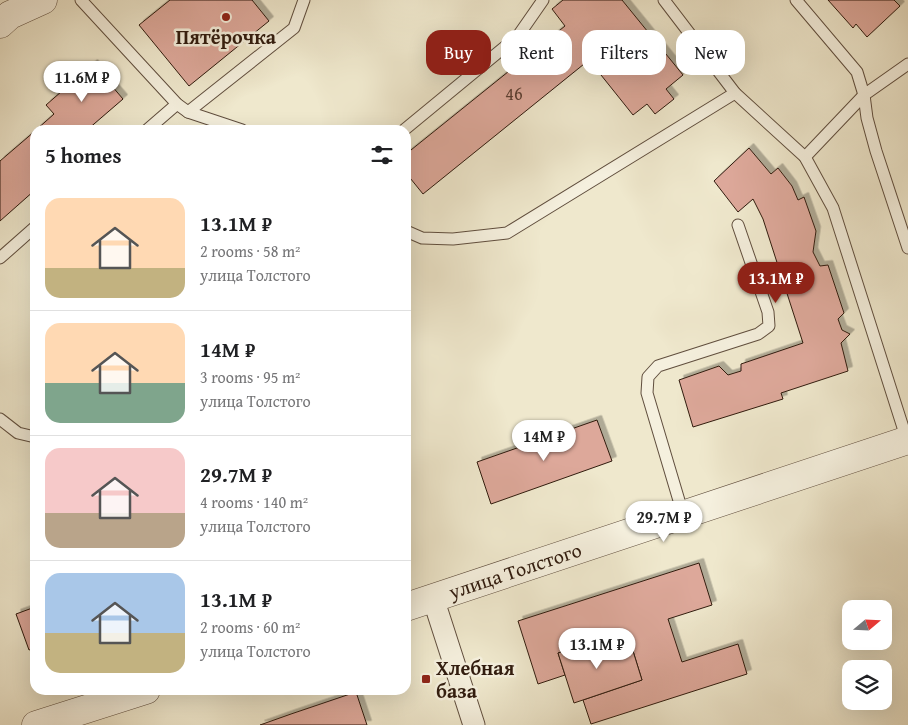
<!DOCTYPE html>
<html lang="en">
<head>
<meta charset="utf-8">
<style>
  body { margin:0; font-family:"Gentium Book Plus",serif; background:#f2f2f2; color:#202124; height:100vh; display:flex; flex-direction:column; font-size:19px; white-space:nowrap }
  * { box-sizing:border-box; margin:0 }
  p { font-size:16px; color:#757577 }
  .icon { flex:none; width:28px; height:28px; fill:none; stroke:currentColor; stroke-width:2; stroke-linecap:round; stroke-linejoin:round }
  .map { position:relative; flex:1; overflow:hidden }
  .details { position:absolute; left:30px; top:125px; width:381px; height:570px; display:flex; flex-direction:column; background:#fff; border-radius:15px; box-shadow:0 5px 20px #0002 }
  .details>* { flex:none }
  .top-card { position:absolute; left:426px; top:30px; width:406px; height:45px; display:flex; gap:10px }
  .needle { width:32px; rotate:71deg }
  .fabs { position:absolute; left:842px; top:600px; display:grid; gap:10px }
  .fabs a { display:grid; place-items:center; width:50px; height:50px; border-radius:10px; background:#fff; box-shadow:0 5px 20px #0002; font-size:25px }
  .price { position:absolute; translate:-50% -42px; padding:0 11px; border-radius:18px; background:#fff; color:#222; font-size:16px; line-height:32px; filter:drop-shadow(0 1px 2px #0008) }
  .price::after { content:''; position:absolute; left:50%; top:30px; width:15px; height:11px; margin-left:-8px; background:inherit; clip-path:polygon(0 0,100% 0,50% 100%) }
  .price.current { background:#8f2418; color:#fff }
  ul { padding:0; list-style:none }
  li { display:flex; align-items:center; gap:15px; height:125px; padding:0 15px }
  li+li { border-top:1px solid #e0e0e0 }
  li span { display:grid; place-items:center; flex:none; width:140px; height:100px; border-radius:15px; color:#555 }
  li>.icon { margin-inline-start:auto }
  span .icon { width:60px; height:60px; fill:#fffc; stroke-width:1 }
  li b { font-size:21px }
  h2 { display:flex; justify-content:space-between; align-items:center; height:60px; padding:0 15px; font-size:21px }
  .pill { padding:0 18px; border-radius:15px; background:#fff; box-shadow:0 5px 20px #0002; font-size:18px; line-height:45px }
  .pill.current { background:#8f2418; color:#fff }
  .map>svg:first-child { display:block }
  .building { fill:#dda89a; stroke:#301b0e; filter:url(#shadow) }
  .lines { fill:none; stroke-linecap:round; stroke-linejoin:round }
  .service-casing { stroke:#604e3e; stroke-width:13 }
  .minor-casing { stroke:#604e3e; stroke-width:23 }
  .tertiary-casing { stroke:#604e3e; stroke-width:29 }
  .service { stroke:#f5f0de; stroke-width:11 }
  .minor { stroke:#f5f0de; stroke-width:21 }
  .tertiary { stroke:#f5f0de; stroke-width:28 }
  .poi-dot { fill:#8f2418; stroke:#f5f0de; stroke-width:2 }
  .labels { text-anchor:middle; stroke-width:5; stroke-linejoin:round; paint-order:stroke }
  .number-label { font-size:18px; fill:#5b3e31 }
  .poi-label { font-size:20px; font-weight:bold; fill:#301b0e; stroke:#f5f0de }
  .street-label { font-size:20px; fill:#301b0e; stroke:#f5f0de }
</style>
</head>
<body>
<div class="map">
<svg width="908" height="725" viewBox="0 0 908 725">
  <defs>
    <filter id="shadow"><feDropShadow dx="4.5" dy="-4.5" stdDeviation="0" flood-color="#0004"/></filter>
  </defs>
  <rect width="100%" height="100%" fill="#efe8cd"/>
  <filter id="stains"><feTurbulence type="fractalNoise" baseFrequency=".004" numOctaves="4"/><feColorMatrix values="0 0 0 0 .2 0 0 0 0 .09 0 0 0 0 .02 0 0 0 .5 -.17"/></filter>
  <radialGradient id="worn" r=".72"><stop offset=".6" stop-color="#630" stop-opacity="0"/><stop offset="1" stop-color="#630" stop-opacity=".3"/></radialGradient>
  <!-- building -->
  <g class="building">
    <polygon points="170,0 252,0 269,21 189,86 139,25"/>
    <polygon points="563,0 622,0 683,75 666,89 674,99 655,114 647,104 633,115 589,60 423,194 406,173 406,154 565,26 552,9"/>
    <polygon points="828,0 894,0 900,6 867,37 856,24 853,28"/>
    <polygon points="93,64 123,99 87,130 36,130 54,114 46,105"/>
    <polygon points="35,131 35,190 0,221 0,161"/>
    <polygon points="749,148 771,174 778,168 792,186 798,200 804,197 816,231 813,252 820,266 828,265 844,313 838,319 842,330 850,334 841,343 848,371 781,393 783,399 693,427 679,380 719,366 728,375 741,371 741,364 803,343 763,219 753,199 738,212 714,181"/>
    <polygon points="597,420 612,461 491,504 477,462"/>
    <polygon points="699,563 712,605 668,619 682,662 738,644 747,674 591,724 583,700 642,680 633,651 612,658 605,638 558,653 565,675 538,684 518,621"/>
    <polygon points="35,607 35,648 29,650 16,614"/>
    <polygon points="605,638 612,658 633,651 642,680 574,703 558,653"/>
    <polygon points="356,692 367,725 260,725 291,714"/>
  </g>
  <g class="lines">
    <defs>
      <g id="service">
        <polyline points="81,0 177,104 188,112 242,130"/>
        <polyline points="664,0 735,93 805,157 833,208 907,440"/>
        <polyline points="796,0 857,72 864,95 867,118 876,151 908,248"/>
        <polyline points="188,112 294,28 304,0"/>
        <polyline points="147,130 177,104"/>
        <polyline points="404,130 518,36 543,0"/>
        <polyline points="805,157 864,95 908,64"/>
        <polyline points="406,231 422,238 453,239 507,233 735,93"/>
        <polyline points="0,258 35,227"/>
        <polyline points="0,419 18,433 35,437"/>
        <polyline points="683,514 647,393 648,377 658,366 758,334 769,326 768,312 738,225"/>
      </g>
      <polyline id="minor" points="433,598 474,725"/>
      <g id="tertiary">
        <polyline points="0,24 10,15 43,0"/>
        <path id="s1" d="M406,607L908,440"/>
        <polyline points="36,725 146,690"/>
      </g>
    </defs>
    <!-- service casing -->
    <use href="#service" class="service-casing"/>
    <!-- minor casing -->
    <use href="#minor" class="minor-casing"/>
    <!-- tertiary casing -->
    <use href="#tertiary" class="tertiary-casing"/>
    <!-- service -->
    <use href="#service" class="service"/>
    <!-- minor -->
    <use href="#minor" class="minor"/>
    <!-- tertiary -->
    <use href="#tertiary" class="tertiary"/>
  </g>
  <!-- markers -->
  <g class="poi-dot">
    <circle cx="226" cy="17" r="5"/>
    <rect x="421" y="674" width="10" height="10" rx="2.5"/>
  </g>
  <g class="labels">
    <!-- number labels -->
    <g class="number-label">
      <text x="514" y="100">46</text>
    </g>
    <!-- poi labels -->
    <g class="poi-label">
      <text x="226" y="44">Пятёрочка</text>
      <text x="436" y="675" text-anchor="start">Хлебная<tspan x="436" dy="23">база</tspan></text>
    </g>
    <!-- street labels -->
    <g class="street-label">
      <text dy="7" stroke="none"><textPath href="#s1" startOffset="115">улица Толстого</textPath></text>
    </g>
  </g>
  <rect width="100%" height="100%" filter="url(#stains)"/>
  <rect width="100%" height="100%" fill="url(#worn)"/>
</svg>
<div class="fabs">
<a><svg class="needle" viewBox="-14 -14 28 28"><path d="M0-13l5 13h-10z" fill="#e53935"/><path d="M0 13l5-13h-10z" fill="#757577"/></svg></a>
<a><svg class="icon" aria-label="layers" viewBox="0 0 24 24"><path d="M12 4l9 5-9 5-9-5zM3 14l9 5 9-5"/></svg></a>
</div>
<b class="price" style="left:82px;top:103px">11.6M ₽</b>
<b class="price current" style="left:776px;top:304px">13.1M ₽</b>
<b class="price" style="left:544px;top:462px">14M ₽</b>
<b class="price" style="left:664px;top:543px">29.7M ₽</b>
<b class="price" style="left:597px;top:670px">13.1M ₽</b>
<div class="top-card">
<a class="pill current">Buy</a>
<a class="pill">Rent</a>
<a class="pill">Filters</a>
<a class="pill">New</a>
</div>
<section class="details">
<h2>5 homes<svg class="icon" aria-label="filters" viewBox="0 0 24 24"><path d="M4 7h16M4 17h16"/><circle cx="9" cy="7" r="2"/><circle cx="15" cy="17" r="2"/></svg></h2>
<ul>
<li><span style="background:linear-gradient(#ffd9b3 70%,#c2b280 0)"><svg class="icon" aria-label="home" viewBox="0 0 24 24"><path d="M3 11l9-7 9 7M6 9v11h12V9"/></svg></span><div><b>13.1M ₽</b><p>2 rooms · 58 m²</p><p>улица Толстого</p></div></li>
<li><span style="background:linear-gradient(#ffd9b3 60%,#7fa58c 0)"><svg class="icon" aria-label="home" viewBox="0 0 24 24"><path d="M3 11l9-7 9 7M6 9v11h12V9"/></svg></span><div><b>14M ₽</b><p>3 rooms · 95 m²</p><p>улица Толстого</p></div></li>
<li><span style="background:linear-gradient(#f6c9c9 65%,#b9a48a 0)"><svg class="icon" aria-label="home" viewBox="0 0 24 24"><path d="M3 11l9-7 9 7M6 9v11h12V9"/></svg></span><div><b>29.7M ₽</b><p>4 rooms · 140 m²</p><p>улица Толстого</p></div></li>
<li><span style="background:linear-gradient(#a9c7e8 60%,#c2b280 0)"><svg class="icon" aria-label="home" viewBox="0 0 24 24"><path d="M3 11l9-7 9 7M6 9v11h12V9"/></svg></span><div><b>13.1M ₽</b><p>2 rooms · 60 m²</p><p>улица Толстого</p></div></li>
</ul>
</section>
</div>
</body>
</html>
